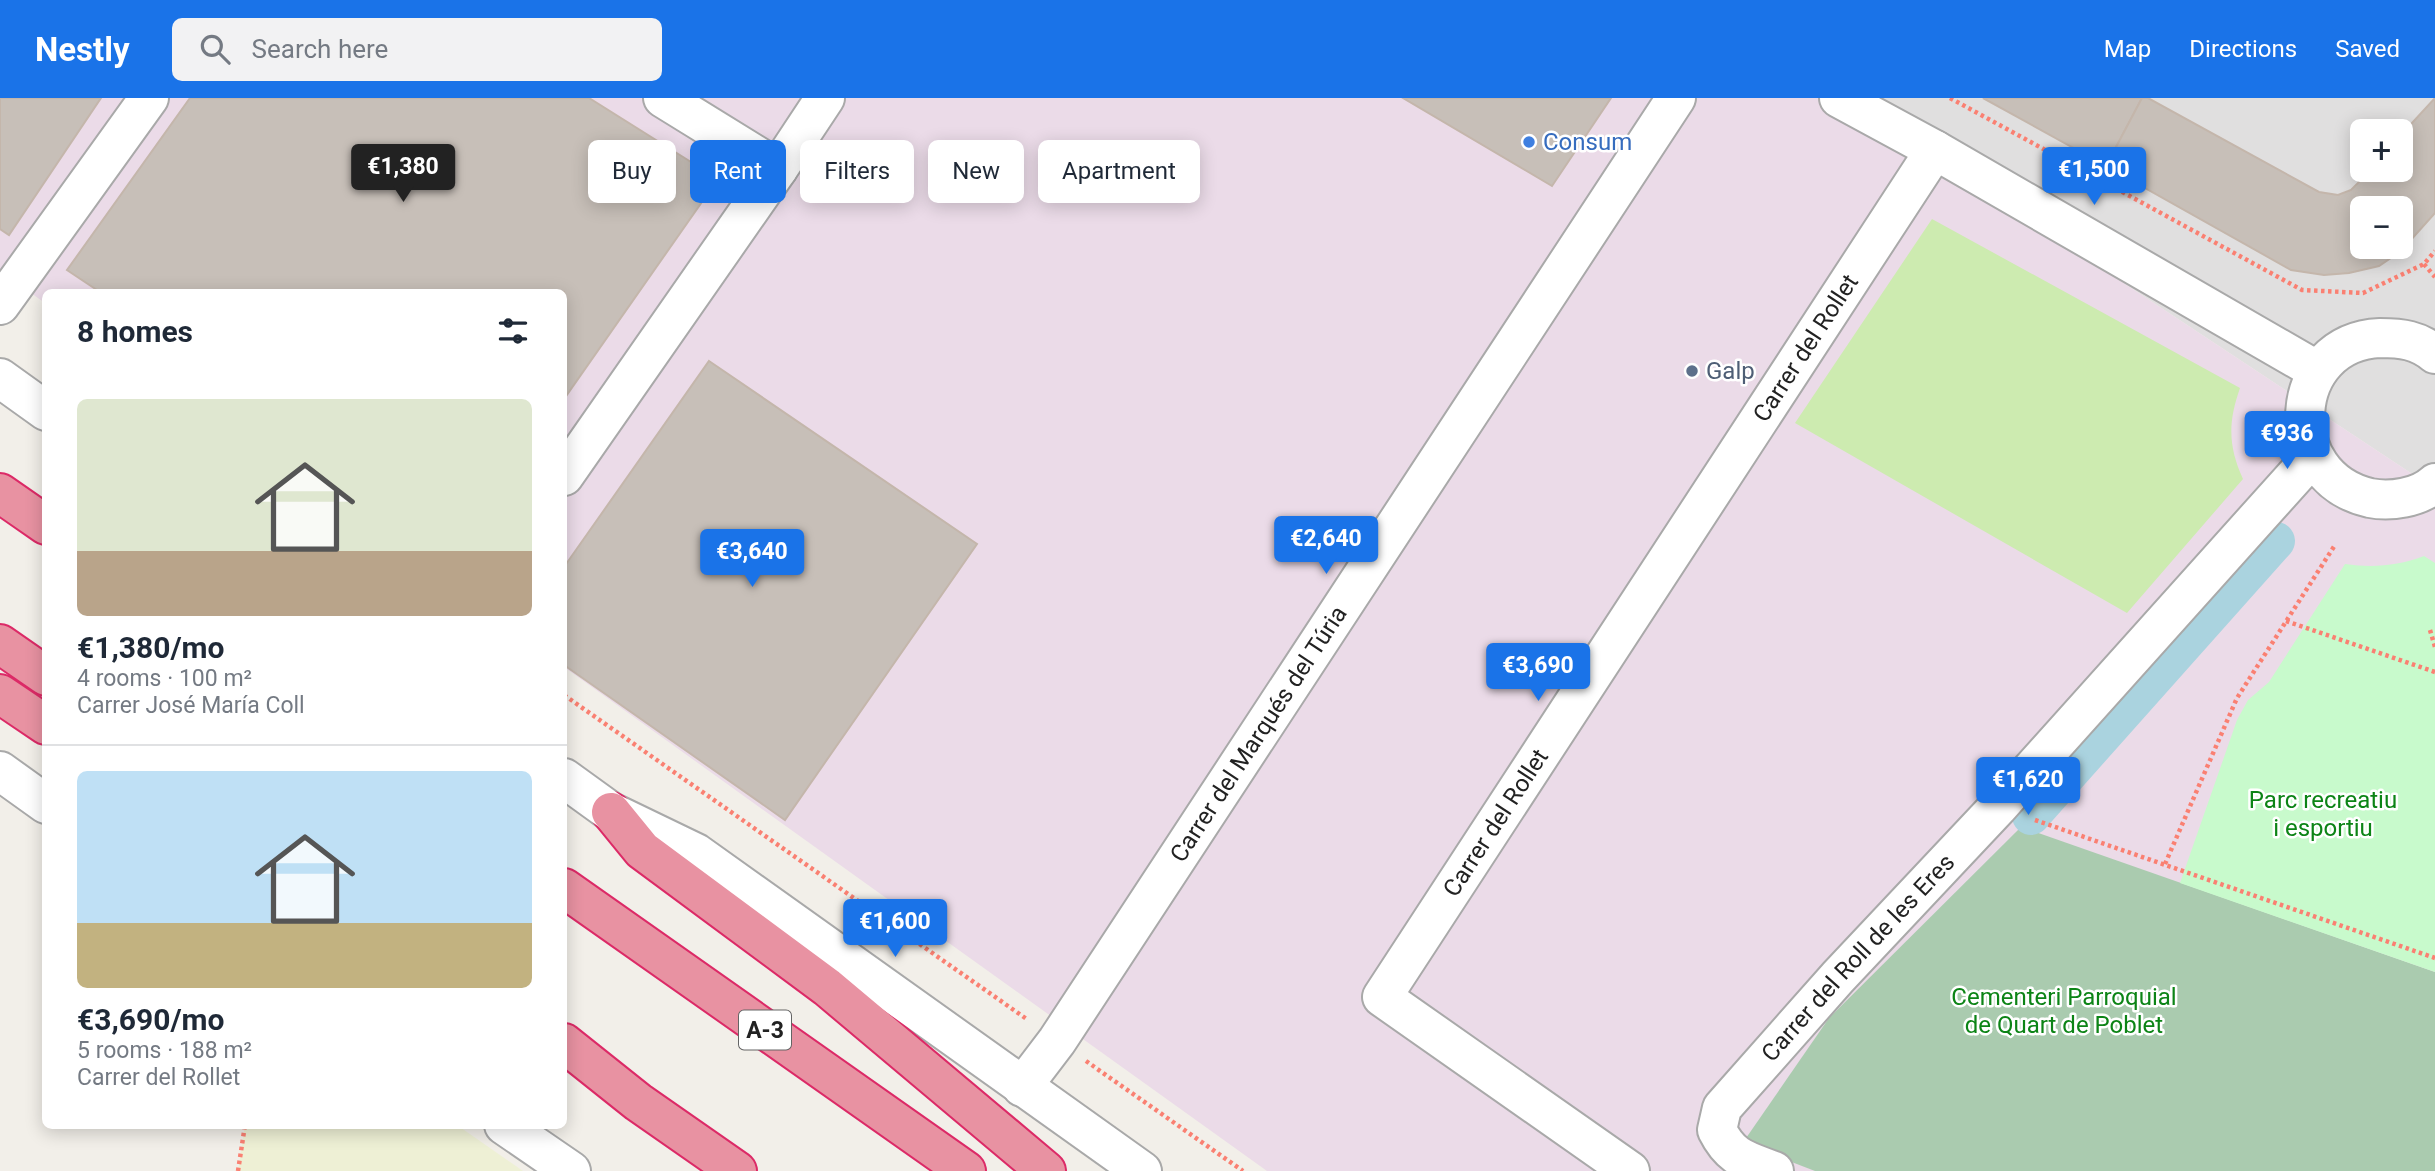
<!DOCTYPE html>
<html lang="en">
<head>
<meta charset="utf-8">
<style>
  body { margin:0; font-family:Roboto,sans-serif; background:#f2f2f3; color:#1f2937; height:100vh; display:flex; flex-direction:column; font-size:26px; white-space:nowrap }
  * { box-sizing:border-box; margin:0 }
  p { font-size:23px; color:#747a83 }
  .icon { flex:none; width:38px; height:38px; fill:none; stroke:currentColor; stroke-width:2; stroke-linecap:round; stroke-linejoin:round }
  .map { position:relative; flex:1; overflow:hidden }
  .drawer { position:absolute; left:42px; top:191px; width:525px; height:840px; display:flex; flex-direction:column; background:#fff; border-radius:10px; box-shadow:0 4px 18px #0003 }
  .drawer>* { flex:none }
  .guide { position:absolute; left:588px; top:42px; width:665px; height:63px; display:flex; gap:14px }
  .controls { position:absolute; left:2350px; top:21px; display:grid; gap:14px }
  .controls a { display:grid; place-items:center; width:63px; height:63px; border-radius:10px; background:#fff; box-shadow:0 4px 18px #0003; font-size:35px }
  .price { position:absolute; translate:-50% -60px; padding:0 16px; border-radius:7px; background:#1a73e8; color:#fff; font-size:23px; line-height:46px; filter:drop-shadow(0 2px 4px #0008) }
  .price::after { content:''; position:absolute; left:50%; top:42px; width:21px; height:16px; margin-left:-10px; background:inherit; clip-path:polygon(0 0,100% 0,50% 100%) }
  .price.selected { background:#222; color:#fff }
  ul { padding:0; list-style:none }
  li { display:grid; align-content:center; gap:14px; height:371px; padding:0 35px }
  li+li { border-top:2px solid #e0e1e3 }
  li span { display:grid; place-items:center; height:217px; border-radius:10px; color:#555 }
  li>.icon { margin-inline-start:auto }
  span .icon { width:126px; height:126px; fill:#fffc; stroke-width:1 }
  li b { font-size:30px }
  h2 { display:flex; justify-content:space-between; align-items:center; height:84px; padding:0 35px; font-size:30px }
  .pill { padding:0 24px; border-radius:10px; background:#fff; box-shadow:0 4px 18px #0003; font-size:24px; line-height:63px }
  .pill.selected { background:#1a73e8; color:#fff }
  header { display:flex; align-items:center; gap:42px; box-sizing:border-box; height:98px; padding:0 35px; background:#1a73e8; color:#fff }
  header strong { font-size:33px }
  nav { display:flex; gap:38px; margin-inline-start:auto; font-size:24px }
  .search { width:490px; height:63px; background:#f2f2f3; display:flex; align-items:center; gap:18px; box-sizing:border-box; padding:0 24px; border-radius:10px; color:#747a83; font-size:26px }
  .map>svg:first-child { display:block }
  .residential { fill:#e0dfdf; fill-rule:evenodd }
  .industrial { fill:#ebdbe8 }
  .farmland { fill:#eef0d5 }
  .grass { fill:#cdebb0 }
  .cemetery { fill:#aacbaf }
  .park { fill:#c8facc }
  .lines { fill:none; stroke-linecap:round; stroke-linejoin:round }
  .canal { stroke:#aad3df; stroke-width:38 }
  .building { fill:#c7bfb8; stroke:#c4b6ab; stroke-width:2; fill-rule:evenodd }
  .minor-casing { stroke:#a9a9a9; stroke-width:42 }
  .tertiary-casing { stroke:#a9a9a9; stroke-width:42 }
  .motorway-casing { stroke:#dc2a67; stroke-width:42 }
  .path { stroke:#fa8072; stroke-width:4.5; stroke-dasharray:3.5 3.5; stroke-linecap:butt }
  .minor { stroke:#fff; stroke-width:38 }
  .tertiary { stroke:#fff; stroke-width:38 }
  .motorway { stroke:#e892a2; stroke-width:38 }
  .shop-dot { fill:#3f7fe0; stroke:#fff; stroke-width:2.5 }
  .service-dot { fill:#5c6f8a; stroke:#fff; stroke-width:2.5 }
  .labels { text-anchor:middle; stroke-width:5; stroke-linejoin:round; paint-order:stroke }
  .shield { fill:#fff; stroke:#646464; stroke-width:2 }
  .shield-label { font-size:23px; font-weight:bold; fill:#222 }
  .shop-label { font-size:24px; fill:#366cbe; stroke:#fff; text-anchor:start }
  .street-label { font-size:24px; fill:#222; stroke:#fff }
  .service-label { font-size:24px; fill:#4e5e75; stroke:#fff; text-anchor:start }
  .park-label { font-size:24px; fill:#0c8416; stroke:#fff }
</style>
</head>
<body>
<header>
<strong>Nestly</strong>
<div class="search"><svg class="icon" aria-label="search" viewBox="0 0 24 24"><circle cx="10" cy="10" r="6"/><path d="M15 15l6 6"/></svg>Search here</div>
<nav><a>Map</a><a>Directions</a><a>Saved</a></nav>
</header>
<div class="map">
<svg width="2435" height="1073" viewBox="0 0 2435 1073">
  <rect width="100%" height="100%" fill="#f2efe9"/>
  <!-- residential -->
  <path class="residential" d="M1844,0H2435V391ZM2362,33H2401V72H2362ZM2362,110H2401V149H2362Z"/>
  <!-- industrial -->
  <polygon class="industrial" points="0,0 1844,0 2435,391 2435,1073 1267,1073 564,569 564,194 46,194 45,205 0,173"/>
  <!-- farmland -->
  <polygon class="farmland" points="245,1027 457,1027 523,1073 238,1073"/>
  <!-- grass -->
  <path class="grass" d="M1932,121L2240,290C2228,324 2228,348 2243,381L2127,515L1795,325Z"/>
  <!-- cemetery -->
  <polygon class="cemetery" points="2021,729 2435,874 2435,1073 1815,1073 1745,1046 1744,1043 1829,920"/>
  <!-- park -->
  <path class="park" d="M2424,458L2435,465V874L2180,785L2237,622L2248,602L2269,584L2345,466C2373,470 2397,468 2424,458Z"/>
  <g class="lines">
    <!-- canal -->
    <polyline class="canal" points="2031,718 2276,443"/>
  </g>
  <!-- building -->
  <g class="building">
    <polygon points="0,0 101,0 9,137 0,131"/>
    <polygon points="190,0 589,0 718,81 564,301 564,194 100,194 67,172"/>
    <polygon points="1403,0 1611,0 1552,88"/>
    <polygon points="1983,0 2142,0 2106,68"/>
    <path d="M2142,0H2148L2319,94L2338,97L2351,92L2371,72H2401V37L2435,0V115L2401,153L2379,168L2349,175L2324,177L2291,172L2106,68ZM2362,110H2401V149H2362Z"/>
    <polygon points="709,263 977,446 785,722 564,567 564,469"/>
  </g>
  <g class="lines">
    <defs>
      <g id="minor">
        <polyline points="663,0 778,71"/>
        <polyline points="1839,0 1935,52 2318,273"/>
        <polyline points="0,207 149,0"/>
        <path d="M2435,256C2418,242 2402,240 2380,240C2286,244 2278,379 2370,400C2390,404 2419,400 2435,385"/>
        <polyline points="564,378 778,71 825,0"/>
        <polyline points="0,673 46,706"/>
        <path id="s1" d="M1022,989L1057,943L1676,0"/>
        <polyline points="504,1027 571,1073"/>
        <path id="s2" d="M1630,1073L1382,899L1935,52"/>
        <path id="s3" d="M1774,1073C1745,1062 1731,1060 1717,1032L1722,1010L1838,879L1998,709L2313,358"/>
      </g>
      <g id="tertiary">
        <polyline points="0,280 46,313"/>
        <polyline points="564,680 611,714 696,755 1142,1073"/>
      </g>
      <g id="motorway">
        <polyline points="0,395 46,427"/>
        <polyline points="0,546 46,578"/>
        <polyline points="0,596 46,627"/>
        <polyline points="611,714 642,752 827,889 1046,1073"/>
        <polyline points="564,790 966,1073"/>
        <polyline points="564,945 638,1004 737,1073"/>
      </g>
    </defs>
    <!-- minor casing -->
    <use href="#minor" class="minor-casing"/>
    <!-- tertiary casing -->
    <use href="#tertiary" class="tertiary-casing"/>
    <!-- motorway casing -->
    <use href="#motorway" class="motorway-casing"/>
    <!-- path -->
    <g class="path">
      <polyline points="1950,0 2302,192 2363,195 2424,166 2435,153"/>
      <polyline points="2424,166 2435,179"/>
      <polyline points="2286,523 2435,574"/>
      <polyline points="2430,532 2435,549"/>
      <polyline points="564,597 1028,922"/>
      <polyline points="2035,722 2435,860"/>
      <polyline points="2165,766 2237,600 2335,447"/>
      <polyline points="1086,963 1243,1073"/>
      <polyline points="238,1073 245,1027"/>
    </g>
    <!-- minor -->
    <use href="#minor" class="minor"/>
    <!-- tertiary -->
    <use href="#tertiary" class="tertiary"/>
    <!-- motorway -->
    <use href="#motorway" class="motorway"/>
  </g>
  <!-- markers -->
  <circle class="shop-dot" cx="1529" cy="44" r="7"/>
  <circle class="service-dot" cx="1692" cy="273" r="7"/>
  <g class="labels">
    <!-- shield labels -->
    <rect class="shield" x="739" y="912.5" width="52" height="39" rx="5"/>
    <g class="shield-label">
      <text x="765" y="940">A-3</text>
    </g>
    <!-- shop labels -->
    <g class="shop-label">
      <text x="1543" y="52">Consum</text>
    </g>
    <!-- street labels -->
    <g class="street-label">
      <text dy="8" stroke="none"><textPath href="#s2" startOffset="1078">Carrer del Rollet</textPath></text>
      <text dy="8" stroke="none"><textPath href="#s1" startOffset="425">Carrer del Marqués del Túria</textPath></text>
      <text dy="8" stroke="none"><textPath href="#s2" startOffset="511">Carrer del Rollet</textPath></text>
      <text dy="8" stroke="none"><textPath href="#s3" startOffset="298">Carrer del Roll de les Eres</textPath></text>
    </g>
    <!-- service labels -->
    <g class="service-label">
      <text x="1706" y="281">Galp</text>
    </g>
    <!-- park labels -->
    <g class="park-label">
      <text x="2323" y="710">Parc recreatiu<tspan x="2323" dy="28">i esportiu</tspan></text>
      <text x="2064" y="907">Cementeri Parroquial<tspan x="2064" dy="28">de Quart de Poblet</tspan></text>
    </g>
  </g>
</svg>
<div class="controls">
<a>+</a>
<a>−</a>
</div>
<b class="price selected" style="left:403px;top:106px">€1,380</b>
<b class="price" style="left:2094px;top:109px">€1,500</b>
<b class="price" style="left:2287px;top:373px">€936</b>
<b class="price" style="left:1326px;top:478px">€2,640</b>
<b class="price" style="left:752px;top:491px">€3,640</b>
<b class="price" style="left:1538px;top:605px">€3,690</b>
<b class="price" style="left:2028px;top:719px">€1,620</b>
<b class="price" style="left:895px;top:861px">€1,600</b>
<div class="guide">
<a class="pill">Buy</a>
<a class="pill selected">Rent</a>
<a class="pill">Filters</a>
<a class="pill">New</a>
<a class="pill">Apartment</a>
</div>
<section class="drawer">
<h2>8 homes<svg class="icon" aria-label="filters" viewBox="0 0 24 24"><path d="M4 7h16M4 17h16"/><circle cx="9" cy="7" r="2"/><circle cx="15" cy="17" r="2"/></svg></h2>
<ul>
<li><span style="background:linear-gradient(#dfe7d0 70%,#b9a48a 0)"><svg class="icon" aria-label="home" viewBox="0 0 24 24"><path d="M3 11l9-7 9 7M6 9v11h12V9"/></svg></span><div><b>€1,380/mo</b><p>4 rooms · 100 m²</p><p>Carrer José María Coll</p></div></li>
<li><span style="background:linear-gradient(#bfe0f5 70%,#c2b280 0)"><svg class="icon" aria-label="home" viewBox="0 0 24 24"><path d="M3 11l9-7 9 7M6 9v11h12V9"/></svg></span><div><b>€3,690/mo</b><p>5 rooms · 188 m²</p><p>Carrer del Rollet</p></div></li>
</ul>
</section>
</div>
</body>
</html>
